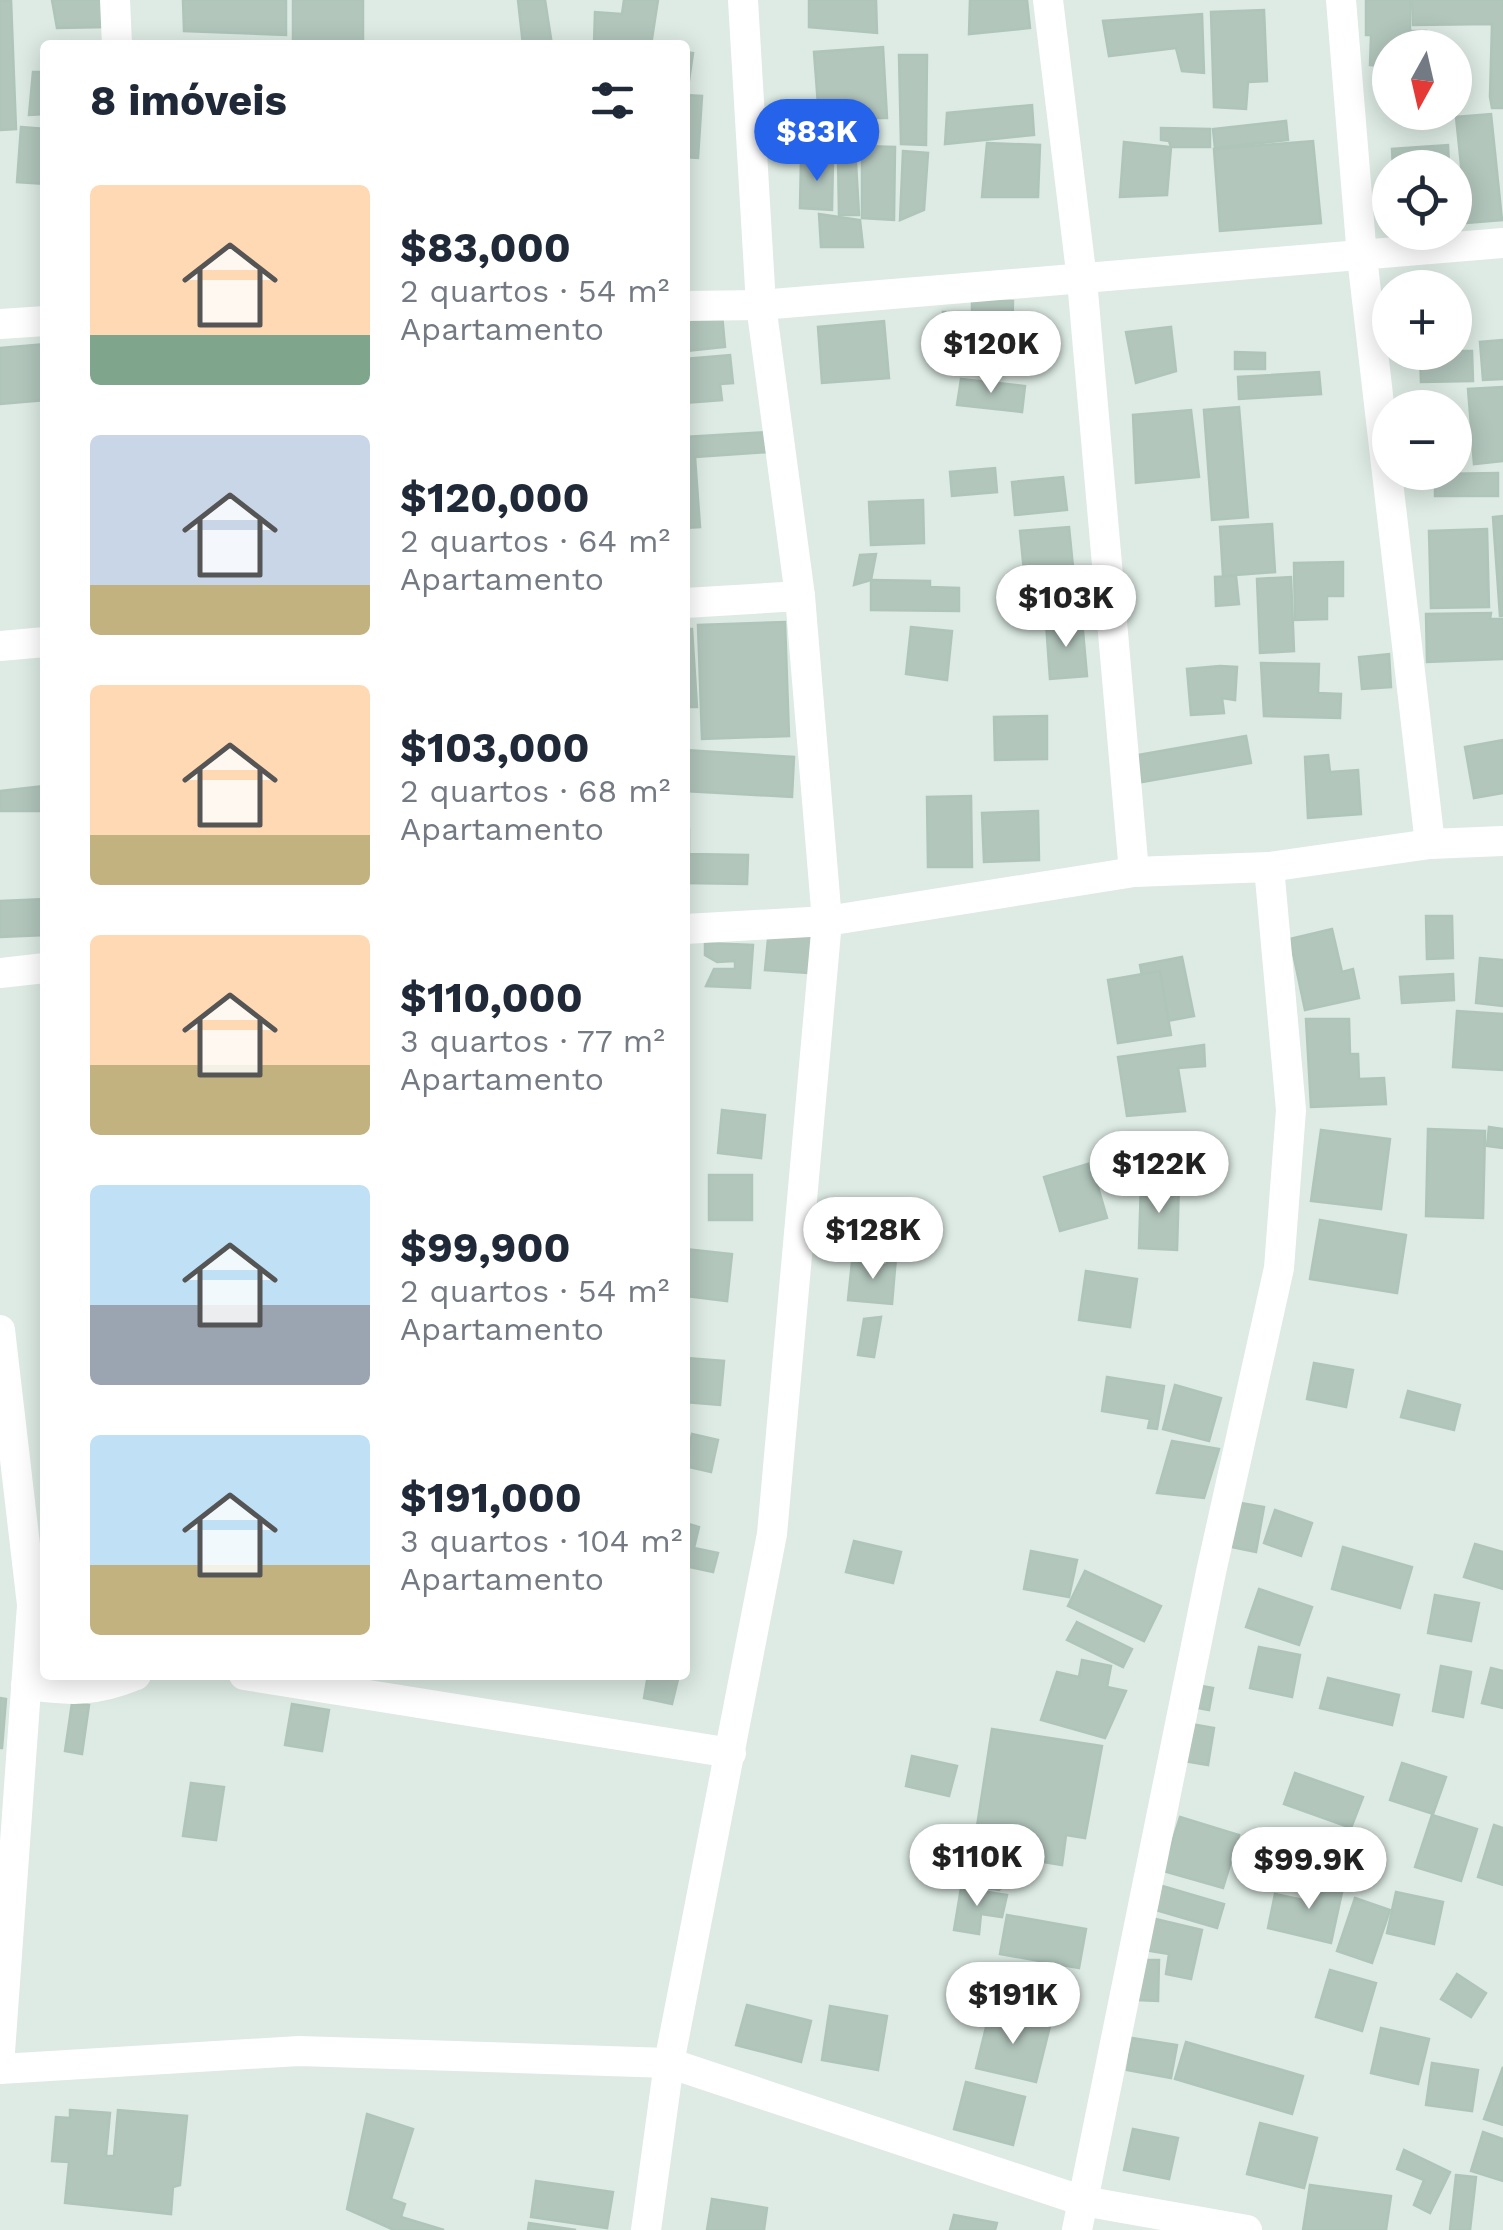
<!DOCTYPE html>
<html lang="pt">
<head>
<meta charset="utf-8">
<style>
  body { margin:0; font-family:"Work Sans",sans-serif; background:#f2f2f3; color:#1f2937; height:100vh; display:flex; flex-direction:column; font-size:38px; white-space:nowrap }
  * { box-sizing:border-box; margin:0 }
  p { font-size:32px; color:#747a83 }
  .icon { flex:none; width:55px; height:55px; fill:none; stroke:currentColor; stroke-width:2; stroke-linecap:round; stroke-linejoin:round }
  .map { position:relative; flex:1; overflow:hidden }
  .drawer { position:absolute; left:40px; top:40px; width:650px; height:1640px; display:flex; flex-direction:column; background:#fff; border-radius:10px; box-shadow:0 5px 25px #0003 }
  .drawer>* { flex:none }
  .needle { width:65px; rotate:188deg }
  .tools { position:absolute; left:1372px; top:30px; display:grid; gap:20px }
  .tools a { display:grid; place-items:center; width:100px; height:100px; border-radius:50%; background:#fff; box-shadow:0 5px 25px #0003; font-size:50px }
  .price { position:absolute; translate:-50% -85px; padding:0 22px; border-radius:35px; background:#fff; color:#222; font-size:32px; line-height:65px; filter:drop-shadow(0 2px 5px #0008) }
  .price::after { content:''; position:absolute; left:50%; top:60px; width:30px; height:22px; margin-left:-15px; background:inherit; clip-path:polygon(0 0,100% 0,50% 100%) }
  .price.on { background:#2563eb; color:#fff }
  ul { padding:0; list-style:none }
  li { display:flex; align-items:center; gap:30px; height:250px; padding:0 50px }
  li span { display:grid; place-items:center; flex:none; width:280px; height:200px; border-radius:10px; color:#555 }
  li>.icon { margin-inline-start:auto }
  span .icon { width:120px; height:120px; fill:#fffc; stroke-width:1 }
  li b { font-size:42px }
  h2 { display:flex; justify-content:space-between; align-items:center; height:120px; padding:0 50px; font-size:42px }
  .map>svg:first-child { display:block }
  .building { fill:#b2c6bc; stroke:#afc5ba; stroke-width:2.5 }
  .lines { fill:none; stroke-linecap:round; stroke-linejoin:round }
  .minor { stroke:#fff; stroke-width:30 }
</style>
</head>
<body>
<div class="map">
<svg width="1503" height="2230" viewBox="0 0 1503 2230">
  <rect width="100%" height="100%" fill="#ddebe4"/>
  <!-- building -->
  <g class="building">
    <polygon points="11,0 16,129 0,130 0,1"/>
    <polygon points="52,0 107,0 107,27 57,28"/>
    <polygon points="183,0 286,0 286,35 184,31"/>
    <rect x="293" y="0" width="70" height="45"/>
    <polygon points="518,0 545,0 552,45 523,45"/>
    <polygon points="624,0 658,0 651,45 594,45 595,12 622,14"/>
    <polygon points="809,0 876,0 877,33 809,27"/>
    <polygon points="970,0 1027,0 1030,28 969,34"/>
    <polygon points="1366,0 1410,0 1410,31 1426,31 1425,48 1390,48 1390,66 1370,65 1371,35 1366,35"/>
    <polygon points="1412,0 1503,0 1503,108 1492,108 1490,97 1492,24 1413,25"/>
    <polygon points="1264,10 1267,81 1248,82 1246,109 1214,107 1211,12"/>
    <polygon points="1202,14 1204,73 1182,71 1176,48 1109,56 1103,21"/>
    <polygon points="883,47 887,118 819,118 814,52"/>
    <polygon points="685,52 693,53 688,87 685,86"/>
    <polygon points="899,55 927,55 926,145 901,144"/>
    <polygon points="33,72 45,72 45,114 29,115"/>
    <polygon points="685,95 702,96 698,158 685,157"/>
    <polygon points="1032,105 1034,135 945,144 947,113"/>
    <polygon points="1491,114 1502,220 1467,223 1456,117"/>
    <polygon points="1286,121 1288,140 1215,148 1213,129"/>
    <polygon points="21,127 45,129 45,184 17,182"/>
    <polygon points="1161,128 1210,129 1210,147 1171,147 1169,141 1161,140"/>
    <polygon points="1313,141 1321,223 1220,231 1214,149"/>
    <polygon points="1124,142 1171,147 1167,195 1120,197"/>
    <polygon points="987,143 1040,145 1038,197 982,197"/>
    <polygon points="804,145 855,146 859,215 839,215 838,156 804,154"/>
    <polygon points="1448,145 1449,168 1393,168 1392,149"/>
    <polygon points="862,146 895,147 894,220 862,218"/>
    <polygon points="903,151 928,153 924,210 900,220"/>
    <polygon points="801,158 833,159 832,210 800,208"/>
    <polygon points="819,214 860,220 863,247 821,247"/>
    <polygon points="972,300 1013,301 1012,339 986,339 987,314 972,314"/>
    <polygon points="943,312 969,312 970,353 989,352 990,371 945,372"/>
    <polygon points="722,314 725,347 685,351 685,317"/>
    <polygon points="884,321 889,378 822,383 818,327"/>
    <polygon points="1171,327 1176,371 1136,383 1126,332"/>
    <polygon points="1455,332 1456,351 1472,351 1473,381 1421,382 1420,353 1455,352"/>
    <polygon points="1503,340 1503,379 1483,380 1480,342"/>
    <polygon points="45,344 45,400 0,404 0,348"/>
    <polygon points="1235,352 1265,353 1265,369 1235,369"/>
    <polygon points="730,355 733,383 720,384 722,400 685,403 685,359"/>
    <polygon points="1319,372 1321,394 1239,399 1238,377"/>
    <polygon points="961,379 1025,386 1022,412 957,405"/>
    <polygon points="1503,387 1503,461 1474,464 1468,389"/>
    <polygon points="1239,407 1248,517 1212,520 1204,410"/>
    <polygon points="1191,410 1199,477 1136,483 1133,415"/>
    <polygon points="768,432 769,452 695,457 700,527 685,528 685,437"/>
    <polygon points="995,468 997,492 952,496 950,472"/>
    <polygon points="1498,473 1498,496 1435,496 1435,474"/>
    <polygon points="1063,477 1067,510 1015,515 1012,482"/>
    <polygon points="923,500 924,543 871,545 869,502"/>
    <polygon points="1503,516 1503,616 1500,616 1493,517"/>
    <polygon points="1272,524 1275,572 1223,576 1220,527"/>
    <polygon points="1069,527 1074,577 1025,582 1020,531"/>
    <polygon points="1487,529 1489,607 1431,608 1429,531"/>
    <polygon points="876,554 871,580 854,585 860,555"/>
    <polygon points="1343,562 1343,596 1327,596 1327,619 1295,620 1294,563"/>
    <polygon points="1236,576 1239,604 1216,606 1215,577"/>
    <polygon points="1291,577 1294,651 1260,653 1257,579"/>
    <polygon points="871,580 930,581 930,587 959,588 959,611 871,610"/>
    <polygon points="1491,613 1490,619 1503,619 1503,659 1427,662 1426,614"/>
    <polygon points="1082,620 1087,676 1050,679 1046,623"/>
    <polygon points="785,622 789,736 702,739 698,625"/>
    <polygon points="911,627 952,631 947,680 906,674"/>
    <polygon points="685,629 692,629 697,707 685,707"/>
    <polygon points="1389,654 1391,687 1362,689 1359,657"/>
    <polygon points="1261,663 1319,664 1318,693 1341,694 1340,718 1264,716"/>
    <polygon points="1220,666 1237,667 1235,700 1222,698 1224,713 1191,715 1187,669"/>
    <polygon points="1047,716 1047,759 995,760 994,717"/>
    <polygon points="1246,736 1251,763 1142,782 1138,755"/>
    <polygon points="1503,740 1503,793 1474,798 1465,747"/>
    <polygon points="685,750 794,757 792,797 685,791"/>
    <polygon points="1328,755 1330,772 1358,770 1361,814 1308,818 1305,757"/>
    <polygon points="45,786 45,811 0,811 0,791"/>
    <polygon points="971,796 972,867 928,867 927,797"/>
    <polygon points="1038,811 1039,860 984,862 982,813"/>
    <polygon points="685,829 689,829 689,854 748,855 747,884 685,883"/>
    <polygon points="45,899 45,935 0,937 0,901"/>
    <polygon points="1426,916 1452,916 1453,958 1427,959"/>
    <polygon points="769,929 812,932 808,973 765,970"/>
    <polygon points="1332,929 1342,972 1353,969 1359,998 1305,1010 1290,939"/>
    <polygon points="705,943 753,945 750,988 706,986 714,969 735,969 735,961 717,962 705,955"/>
    <polygon points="1182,957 1194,1016 1151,1024 1140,965"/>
    <polygon points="1480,958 1503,960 1503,1006 1476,1003"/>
    <polygon points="1160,971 1171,1035 1118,1043 1108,980"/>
    <polygon points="1453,974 1454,1000 1402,1003 1400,977"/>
    <polygon points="1457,1011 1503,1014 1503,1070 1453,1067"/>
    <polygon points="1306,1019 1349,1019 1350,1054 1358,1054 1359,1079 1384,1078 1386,1104 1311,1107"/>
    <polygon points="1204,1045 1205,1066 1178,1068 1185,1111 1127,1116 1118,1057"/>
    <polygon points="722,1110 765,1115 761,1158 718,1153"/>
    <polygon points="1489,1127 1503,1129 1503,1148 1487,1146"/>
    <polygon points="1428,1129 1485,1131 1483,1218 1426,1216"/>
    <polygon points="1321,1130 1390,1139 1381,1209 1311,1201"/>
    <polygon points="1091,1163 1107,1218 1060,1231 1044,1177"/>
    <rect x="709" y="1175" width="43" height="45"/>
    <polygon points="1141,1182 1179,1183 1177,1250 1139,1248"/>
    <polygon points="1320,1220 1406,1235 1397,1293 1310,1279"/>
    <polygon points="685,1249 732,1254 727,1301 685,1296"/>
    <polygon points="888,1256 896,1257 892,1304 848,1300 852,1262 887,1265"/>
    <polygon points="1086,1271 1137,1279 1130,1327 1079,1320"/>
    <polygon points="881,1317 874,1357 858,1355 864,1319"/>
    <polygon points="686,1358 724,1361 720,1405 685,1402"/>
    <polygon points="1314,1363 1353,1370 1346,1407 1307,1399"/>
    <polygon points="1107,1377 1164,1386 1157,1429 1148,1428 1150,1419 1102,1411"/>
    <polygon points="1175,1385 1221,1398 1209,1441 1163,1429"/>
    <polygon points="1408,1391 1460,1405 1454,1430 1401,1417"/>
    <polygon points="692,1434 718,1440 711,1472 685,1466"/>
    <polygon points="1172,1441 1219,1449 1204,1498 1157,1493"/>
    <polygon points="1235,1502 1264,1507 1256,1552 1227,1546"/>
    <polygon points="1275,1510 1312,1523 1301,1556 1264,1543"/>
    <polygon points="685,1523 699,1527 694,1548 718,1553 713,1572 685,1566"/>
    <polygon points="854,1541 901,1552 893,1583 846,1572"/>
    <polygon points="1475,1544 1503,1552 1503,1589 1464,1577"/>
    <polygon points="1343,1547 1412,1567 1400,1608 1332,1589"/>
    <polygon points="1031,1551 1077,1560 1069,1597 1024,1589"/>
    <polygon points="1085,1571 1161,1606 1144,1641 1068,1606"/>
    <polygon points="1259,1589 1312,1607 1299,1645 1246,1627"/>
    <polygon points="1435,1595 1479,1603 1471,1641 1428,1633"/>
    <polygon points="1077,1622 1132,1649 1123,1667 1067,1640"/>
    <polygon points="1259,1647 1300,1655 1292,1697 1250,1688"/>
    <polygon points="1082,1660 1111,1666 1107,1687 1126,1691 1105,1738 1041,1720 1057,1672 1079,1677"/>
    <polygon points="1441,1666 1471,1672 1463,1717 1433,1711"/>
    <polygon points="1491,1668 1503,1671 1503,1708 1482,1703"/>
    <polygon points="648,1675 679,1675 672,1704 644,1698"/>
    <polygon points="1328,1678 1399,1695 1392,1725 1320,1708"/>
    <polygon points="1191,1684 1213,1688 1209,1710 1187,1706"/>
    <polygon points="0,1698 6,1699 2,1748 0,1748"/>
    <polygon points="72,1703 89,1705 82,1754 65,1751"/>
    <polygon points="292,1704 329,1710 322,1751 285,1745"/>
    <polygon points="1191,1724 1214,1728 1208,1765 1184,1761"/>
    <polygon points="992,1729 1102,1746 1085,1838 1066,1835 1062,1865 1025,1859 1022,1870 999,1890 968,1885"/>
    <polygon points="912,1756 957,1766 949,1796 906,1786"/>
    <polygon points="1402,1763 1446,1777 1433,1814 1390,1800"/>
    <polygon points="1295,1773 1363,1797 1351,1828 1284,1804"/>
    <polygon points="191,1783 224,1787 216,1840 183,1836"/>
    <polygon points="1432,1815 1477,1829 1461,1881 1415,1867"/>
    <polygon points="1180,1817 1239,1835 1223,1888 1163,1871"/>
    <polygon points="1494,1825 1503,1828 1503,1885 1478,1877"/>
    <polygon points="1314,1877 1344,1883 1331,1943 1268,1928 1275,1894 1308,1901"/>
    <polygon points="1159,1885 1224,1904 1217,1928 1152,1909"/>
    <polygon points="961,1888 1007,1895 1002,1917 981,1914 979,1934 954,1930"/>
    <polygon points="1396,1892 1443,1902 1434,1944 1387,1933"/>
    <polygon points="1355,1898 1390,1910 1372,1963 1337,1951"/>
    <polygon points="1007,1915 1086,1929 1079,1968 1000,1954"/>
    <polygon points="1147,1917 1202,1930 1191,1979 1166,1974 1169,1954 1138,1949"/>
    <polygon points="1137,1960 1159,1960 1158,2001 1137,2000"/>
    <polygon points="1330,1970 1376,1983 1362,2031 1316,2017"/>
    <polygon points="1457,1974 1486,1993 1471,2017 1441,1999"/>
    <polygon points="747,2005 811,2021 801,2062 736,2045"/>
    <polygon points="830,2006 887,2016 878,2070 822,2060"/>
    <polygon points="990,2011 1050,2026 1036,2082 976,2068"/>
    <polygon points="1381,2028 1429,2039 1418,2084 1371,2073"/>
    <polygon points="1132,2038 1177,2045 1171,2078 1127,2070"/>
    <polygon points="1186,2042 1303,2076 1292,2114 1175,2079"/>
    <polygon points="1432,2063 1478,2070 1472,2111 1426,2105"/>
    <polygon points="1503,2067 1503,2125 1484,2119"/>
    <polygon points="966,2082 1025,2097 1013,2145 954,2129"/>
    <polygon points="70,2110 110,2113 106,2156 114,2156 118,2110 187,2116 180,2185 173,2187 171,2214 65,2203 69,2162 52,2161 56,2117 70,2118"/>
    <polygon points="367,2114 413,2129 391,2199 405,2204 401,2217 444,2230 394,2230 347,2209"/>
    <polygon points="1260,2123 1317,2138 1304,2188 1247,2174"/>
    <polygon points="1133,2129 1178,2138 1169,2179 1124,2170"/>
    <polygon points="1483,2132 1503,2139 1503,2181 1471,2171"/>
    <polygon points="1404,2150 1450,2172 1430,2213 1414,2205 1424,2180 1397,2169"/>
    <polygon points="1456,2175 1476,2177 1470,2230 1450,2230"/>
    <polygon points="536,2181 613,2192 607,2228 531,2217"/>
    <polygon points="1310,2185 1391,2196 1386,2230 1303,2230"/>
    <polygon points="712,2199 767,2208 764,2230 707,2230"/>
    <polygon points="954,2215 997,2223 995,2230 950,2230"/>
    <polygon points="529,2223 576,2230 528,2230"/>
  </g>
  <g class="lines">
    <!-- minor -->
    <g class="minor">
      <polyline points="115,0 117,45"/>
      <polyline points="1048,0 1082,280 1134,872"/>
      <polyline points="1341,0 1362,257 1430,844"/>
      <polyline points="685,306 761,305 1503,243"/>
      <polyline points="0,324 45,321"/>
      <polyline points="685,603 800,596"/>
      <polyline points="0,646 45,642"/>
      <polyline points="685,929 827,921 1134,872 1269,867 1430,844 1503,841"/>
      <polyline points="0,973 45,968"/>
      <polyline points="0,1330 32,1605 0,2052"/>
      <polyline points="244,1675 731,1753"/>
      <path d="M26,1685C71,1691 94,1692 136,1675"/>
      <polyline points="0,2069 299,2051 669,2063 1083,2201 1247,2230"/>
      <polyline points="646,2230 669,2063 772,1534 827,921 800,596 761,305 743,0"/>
      <polyline points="1077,2230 1211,1572 1279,1268 1291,1110 1269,867"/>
    </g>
  </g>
</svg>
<div class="tools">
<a><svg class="needle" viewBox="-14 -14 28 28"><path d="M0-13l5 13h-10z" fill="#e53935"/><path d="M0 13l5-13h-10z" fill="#747a83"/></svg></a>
<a><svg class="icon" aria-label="locate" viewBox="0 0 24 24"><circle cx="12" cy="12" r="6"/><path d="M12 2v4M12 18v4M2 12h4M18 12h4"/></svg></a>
<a>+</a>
<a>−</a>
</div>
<b class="price on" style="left:817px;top:184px">$83K</b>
<b class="price" style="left:991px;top:396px">$120K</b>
<b class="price" style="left:1066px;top:650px">$103K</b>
<b class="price" style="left:1159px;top:1216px">$122K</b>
<b class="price" style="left:873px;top:1282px">$128K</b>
<b class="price" style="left:977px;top:1909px">$110K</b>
<b class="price" style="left:1309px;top:1912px">$99.9K</b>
<b class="price" style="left:1013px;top:2047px">$191K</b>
<section class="drawer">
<h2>8 imóveis<svg class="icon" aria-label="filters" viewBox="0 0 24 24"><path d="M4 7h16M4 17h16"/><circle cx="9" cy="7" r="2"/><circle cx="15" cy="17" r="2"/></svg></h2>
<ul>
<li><span style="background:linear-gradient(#ffd9b3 75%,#7fa58c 0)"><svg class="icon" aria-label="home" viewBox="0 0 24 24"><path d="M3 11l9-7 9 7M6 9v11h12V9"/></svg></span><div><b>$83,000</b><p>2 quartos · 54 m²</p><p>Apartamento</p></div></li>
<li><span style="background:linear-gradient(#c9d6e8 75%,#c2b280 0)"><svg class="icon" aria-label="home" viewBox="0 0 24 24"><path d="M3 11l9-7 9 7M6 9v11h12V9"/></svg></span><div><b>$120,000</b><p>2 quartos · 64 m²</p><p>Apartamento</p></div></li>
<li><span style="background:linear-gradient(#ffd9b3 75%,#c2b280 0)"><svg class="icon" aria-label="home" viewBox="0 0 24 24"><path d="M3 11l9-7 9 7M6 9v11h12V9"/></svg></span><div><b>$103,000</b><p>2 quartos · 68 m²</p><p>Apartamento</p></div></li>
<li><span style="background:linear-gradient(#ffd9b3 65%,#c2b280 0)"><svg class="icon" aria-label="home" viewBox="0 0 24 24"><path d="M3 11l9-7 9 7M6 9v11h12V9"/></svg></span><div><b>$110,000</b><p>3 quartos · 77 m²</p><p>Apartamento</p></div></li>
<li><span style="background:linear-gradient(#bfe0f5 60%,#9aa5b1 0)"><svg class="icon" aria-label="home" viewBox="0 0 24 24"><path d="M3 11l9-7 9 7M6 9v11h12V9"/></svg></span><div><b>$99,900</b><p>2 quartos · 54 m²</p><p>Apartamento</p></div></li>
<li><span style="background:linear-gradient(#bfe0f5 65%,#c2b280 0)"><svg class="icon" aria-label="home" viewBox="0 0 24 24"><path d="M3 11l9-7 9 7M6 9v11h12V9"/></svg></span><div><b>$191,000</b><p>3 quartos · 104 m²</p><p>Apartamento</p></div></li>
</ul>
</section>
</div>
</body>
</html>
